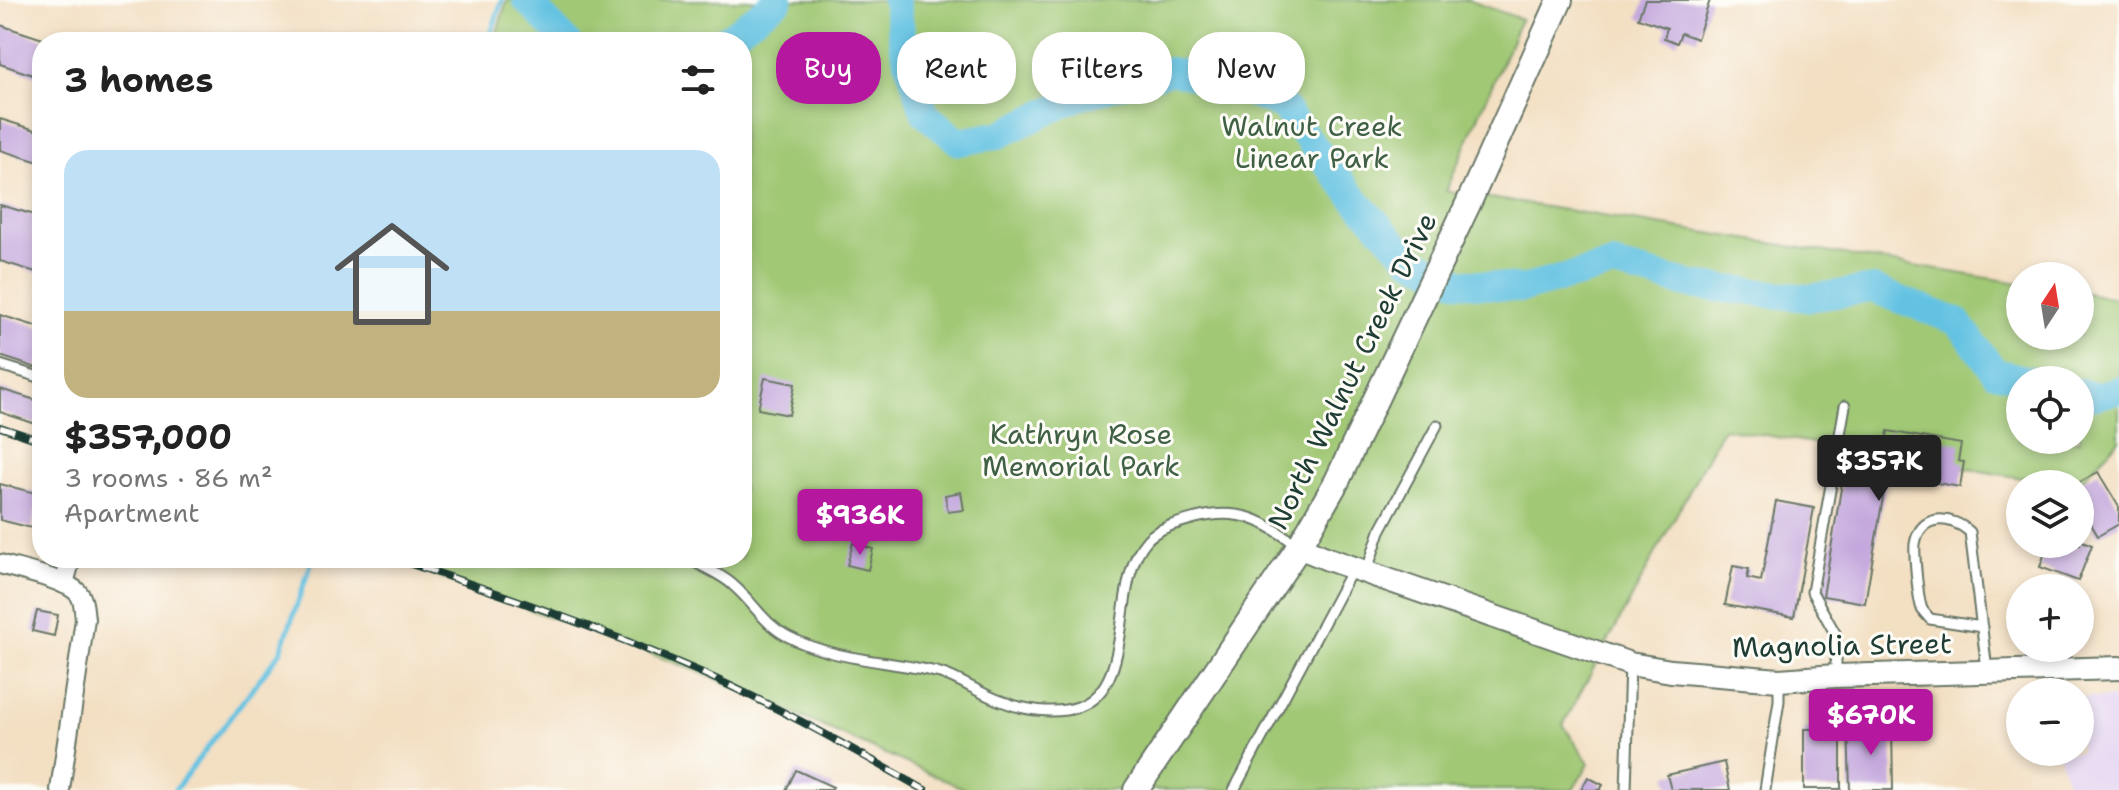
<!DOCTYPE html>
<html lang="en">
<head>
<meta charset="utf-8">
<style>
  body { margin:0; font-family:"Shantell Sans",sans-serif; background:#f6f6f6; color:#222; height:100vh; display:flex; flex-direction:column; font-size:30px; white-space:nowrap }
  * { box-sizing:border-box; margin:0 }
  p { font-size:26px; color:#767676 }
  .icon { flex:none; width:44px; height:44px; fill:none; stroke:currentColor; stroke-width:2; stroke-linecap:round; stroke-linejoin:round }
  .map { position:relative; flex:1; overflow:hidden }
  .panel { position:absolute; left:32px; top:32px; width:720px; height:536px; display:flex; flex-direction:column; background:#fff; border-radius:32px; box-shadow:0 4px 12px #0003 }
  .panel>* { flex:none }
  .hud { position:absolute; left:776px; top:32px; width:760px; height:72px; display:flex; gap:16px }
  .needle { width:52px; rotate:12deg }
  .controls { position:absolute; left:2006px; top:262px; display:grid; gap:16px }
  .controls a { display:grid; place-items:center; width:88px; height:88px; border-radius:50%; background:#fff; box-shadow:0 4px 12px #0003; font-size:40px }
  .price { position:absolute; translate:-50% -68px; padding:0 18px; border-radius:8px; background:#b5179e; color:#fff; font-size:26px; line-height:52px; filter:drop-shadow(0 2px 4px #0008) }
  .price::after { content:''; position:absolute; left:50%; top:48px; width:24px; height:18px; margin-left:-12px; background:inherit; clip-path:polygon(0 0,100% 0,50% 100%) }
  .price.selected { background:#222; color:#fff }
  ul { padding:0; list-style:none }
  li { display:grid; align-content:center; gap:16px; height:424px; padding:0 32px }
  li+li { border-top:2px solid #e0e0e0 }
  li span { display:grid; place-items:center; height:248px; border-radius:24px; color:#555 }
  li>.icon { margin-inline-start:auto }
  span .icon { width:144px; height:144px; fill:#fffc; stroke-width:1 }
  li b { font-size:34px }
  h2 { display:flex; justify-content:space-between; align-items:center; height:96px; padding:0 32px; font-size:34px }
  .chip { padding:0 28px; border-radius:32px; background:#fff; box-shadow:0 4px 12px #0003; font-size:28px; line-height:72px }
  .chip.selected { background:#b5179e; color:#fff }
  .map>svg:first-child { display:block }
  .built { fill:#e3d3f2 }
  .green { fill:#a0c874; stroke:#608254; stroke-width:2; fill-rule:evenodd }
  .lines { fill:none; stroke-linecap:round; stroke-linejoin:round }
  .stream { stroke:#64c2e2; stroke-width:5 }
  .river { stroke:#64c2e2; stroke-width:28 }
  .building { fill:#c3a6dd }
  .service-casing { stroke:#697666; stroke-width:13 }
  .minor-casing { stroke:#697666; stroke-width:22 }
  .tertiary-casing { stroke:#697666; stroke-width:26 }
  .secondary-casing { stroke:#697666; stroke-width:28 }
  .service { stroke:#fff; stroke-width:9 }
  .minor { stroke:#fff; stroke-width:18 }
  .tertiary { stroke:#fff; stroke-width:22 }
  .secondary { stroke:#fff; stroke-width:24 }
  .rail-casing { stroke:#1f3d34; stroke-width:8 }
  .rail { stroke:#fdfcf7; stroke-width:5; stroke-dasharray:15; stroke-linecap:butt }
  .labels { text-anchor:middle; stroke-width:6; stroke-linejoin:round; paint-order:stroke }
  .park-label { font-size:28px; fill:#3f6044; stroke:#fdfcf7 }
  .street-label { font-size:28px; fill:#1f3d34; stroke:#fdfcf7 }
</style>
</head>
<body>
<div class="map">
<svg width="2119" height="790" viewBox="0 0 2119 790">
  <rect width="100%" height="100%" fill="#fdfcf7"/>
  <filter id="ink" filterUnits="userSpaceOnUse"><feTurbulence type="fractalNoise" baseFrequency=".0125" numOctaves="2"/><feDisplacementMap in="SourceGraphic" scale="16" xChannelSelector="R" yChannelSelector="G"/><feConvolveMatrix kernelMatrix="1 2 1 2 8 2 1 2 1" color-interpolation-filters="sRGB"/></filter>
  <filter id="wash" filterUnits="userSpaceOnUse"><feTurbulence type="fractalNoise" baseFrequency=".006" numOctaves="4" result="noise"/><feDisplacementMap in="SourceGraphic" scale="32" xChannelSelector="R" yChannelSelector="G"/><feGaussianBlur stdDeviation="1.8" result="paint"/><feColorMatrix in="noise" values="0 0 0 0 0 0 0 0 0 0 0 0 0 0 0 0 0 1.4 0 .05"/><feComposite in="paint" operator="in"/></filter>
  <g filter="url(#wash)">
    <rect width="100%" height="100%" fill="#f3dfc2"/>
    <!-- built -->
    <polygon class="built" points="2080,698 2119,698 2119,790 2069,790 2058,752 2080,752"/>
    <!-- green -->
    <path class="green" d="M507,0H1468L1521,19L1446,191L2020,283V336H2080V292L2119,299V440L2078,484H2058L1723,428L1563,725L1589,763L1573,790H967L700,672L388,558H742V42H494ZM2020,380H2080V440H2020Z"/>
    <g class="lines">
      <!-- stream -->
      <g class="stream">
        <polyline points="488,42 502,0"/>
        <polyline points="175,790 281,651 313,558"/>
      </g>
      <!-- river -->
      <g class="river">
        <polyline points="526,0 567,42"/>
        <polyline points="896,0 904,49 925,114 959,142 999,135 1080,96 1170,71 1231,84 1283,107 1355,199 1409,258 1460,282 1522,289 1613,265 1691,285 1808,298 1873,289 1958,322 1995,372 2029,380"/>
        <polyline points="721,42 779,0"/>
        <polyline points="2080,392 2096,396 2119,390"/>
      </g>
    </g>
    <g id="blocks">
      <!-- building -->
      <g class="building">
        <polygon points="1645,0 1710,0 1697,39 1681,33 1677,43 1664,38 1667,28 1638,18"/>
        <polygon points="0,25 49,41 42,42 42,78 0,64"/>
        <polygon points="0,119 42,132 42,163 0,150"/>
        <polygon points="0,205 42,217 42,274 0,261"/>
        <polygon points="0,315 42,328 42,353 37,368 0,356"/>
        <polygon points="765,378 795,384 789,415 758,409"/>
        <polygon points="0,389 42,402 42,426 0,412"/>
        <polygon points="1888,431 1961,444 1958,461 1964,462 1960,487 1887,474 1865,603 1823,596 1847,453 1861,456 1863,443 1885,447"/>
        <polygon points="2098,472 2119,507 2119,524 2098,536 2080,506 2080,482"/>
        <polygon points="0,484 40,494 32,528 0,520"/>
        <polygon points="961,492 964,510 948,512 945,495"/>
        <polygon points="1776,501 1814,508 1794,617 1725,605 1733,566 1749,569 1747,578 1761,581"/>
        <polygon points="2080,540 2092,545 2078,581 2040,567 2048,544 2080,544"/>
        <polygon points="853,543 873,549 868,570 847,565"/>
        <polygon points="37,611 58,615 54,636 32,631"/>
        <polygon points="2080,615 2089,615 2089,635 2080,634"/>
        <polygon points="1892,724 1893,790 1850,790 1848,725"/>
        <rect x="1804" y="729" width="37" height="60"/>
        <polygon points="1724,762 1730,790 1671,790 1667,775"/>
        <polygon points="796,770 833,787 831,790 786,790"/>
        <polygon points="1588,777 1603,785 1600,790 1581,790"/>
      </g>
    </g>
  </g>
  <g filter="url(#ink)">
    <use href="#blocks" fill-opacity="0" stroke="#697666" stroke-width="2"/>
    <g class="lines">
      <defs>
        <g id="service">
          <polyline points="0,365 42,378"/>
          <path d="M687,558C702,567 722,574 734,586C753,602 764,624 787,636C834,661 889,660 940,673C961,679 980,694 1001,701C1023,710 1055,715 1078,707C1138,686 1109,582 1147,540C1157,528 1181,522 1196,518C1239,507 1263,520 1297,545"/>
          <polyline points="1366,573 1380,531 1437,425"/>
          <path d="M1982,627L1930,619C1928,616 1924,613 1922,609C1918,599 1914,555 1915,544C1920,513 1951,515 1970,532L1987,670"/>
          <polyline points="1836,676 1836,635 1812,592 1845,406"/>
          <polyline points="1234,790 1353,568"/>
          <polyline points="1626,790 1630,664"/>
          <polyline points="1765,790 1779,701 1779,680"/>
        </g>
        <g id="minor">
          <path d="M0,564C18,570 68,579 79,594C84,600 84,612 85,619L60,790"/>
          <polyline points="64,584 71,558"/>
        </g>
        <polyline id="tertiary" points="1299,547 1328,559 1630,664 1671,671 1779,680 1836,676 2119,668"/>
        <polyline id="secondary" points="1136,790 1299,547 1337,481 1468,204 1560,0"/>
      </defs>
      <!-- service casing -->
      <use href="#service" class="service-casing"/>
      <!-- minor casing -->
      <use href="#minor" class="minor-casing"/>
      <!-- tertiary casing -->
      <use href="#tertiary" class="tertiary-casing"/>
      <!-- secondary casing -->
      <use href="#secondary" class="secondary-casing"/>
      <!-- service -->
      <use href="#service" class="service"/>
      <!-- minor -->
      <use href="#minor" class="minor"/>
      <!-- tertiary -->
      <use href="#tertiary" class="tertiary"/>
      <!-- secondary -->
      <use href="#secondary" class="secondary"/>
      <defs>
        <g id="rail">
          <polyline points="0,427 42,441"/>
          <path d="M393,558C496,592 600,628 700,672C777,706 852,749 925,790"/>
        </g>
      </defs>
      <!-- rail casing -->
      <use href="#rail" class="rail-casing"/>
      <!-- rail -->
      <use href="#rail" class="rail"/>
    </g>
  </g>
  <g class="labels">
    <!-- park labels -->
    <g class="park-label">
      <text x="1312" y="136">Walnut Creek<tspan x="1312" dy="32">Linear Park</tspan></text>
      <text x="1081" y="444">Kathryn Rose<tspan x="1081" dy="32">Memorial Park</tspan></text>
    </g>
    <!-- street labels -->
    <g class="street-label">
      <text transform="translate(1352 371) rotate(-64)" y="10">North Walnut Creek Drive</text>
      <text transform="translate(1842 645) rotate(-1)" y="10">Magnolia Street</text>
    </g>
  </g>
</svg>
<div class="controls">
<a><svg class="needle" viewBox="-14 -14 28 28"><path d="M0-13l5 13h-10z" fill="#e53935"/><path d="M0 13l5-13h-10z" fill="#767676"/></svg></a>
<a><svg class="icon" aria-label="locate" viewBox="0 0 24 24"><circle cx="12" cy="12" r="6"/><path d="M12 2v4M12 18v4M2 12h4M18 12h4"/></svg></a>
<a><svg class="icon" aria-label="layers" viewBox="0 0 24 24"><path d="M12 4l9 5-9 5-9-5zM3 14l9 5 9-5"/></svg></a>
<a>+</a>
<a>−</a>
</div>
<b class="price selected" style="left:1879px;top:503px">$357K</b>
<b class="price" style="left:860px;top:557px">$936K</b>
<b class="price" style="left:1871px;top:757px">$670K</b>
<div class="hud">
<a class="chip selected">Buy</a>
<a class="chip">Rent</a>
<a class="chip">Filters</a>
<a class="chip">New</a>
</div>
<section class="panel">
<h2>3 homes<svg class="icon" aria-label="filters" viewBox="0 0 24 24"><path d="M4 7h16M4 17h16"/><circle cx="9" cy="7" r="2"/><circle cx="15" cy="17" r="2"/></svg></h2>
<ul>
<li><span style="background:linear-gradient(#bfe0f5 65%,#c2b280 0)"><svg class="icon" aria-label="home" viewBox="0 0 24 24"><path d="M3 11l9-7 9 7M6 9v11h12V9"/></svg></span><div><b>$357,000</b><p>3 rooms · 86 m²</p><p>Apartment</p></div></li>
</ul>
</section>
</div>
</body>
</html>
